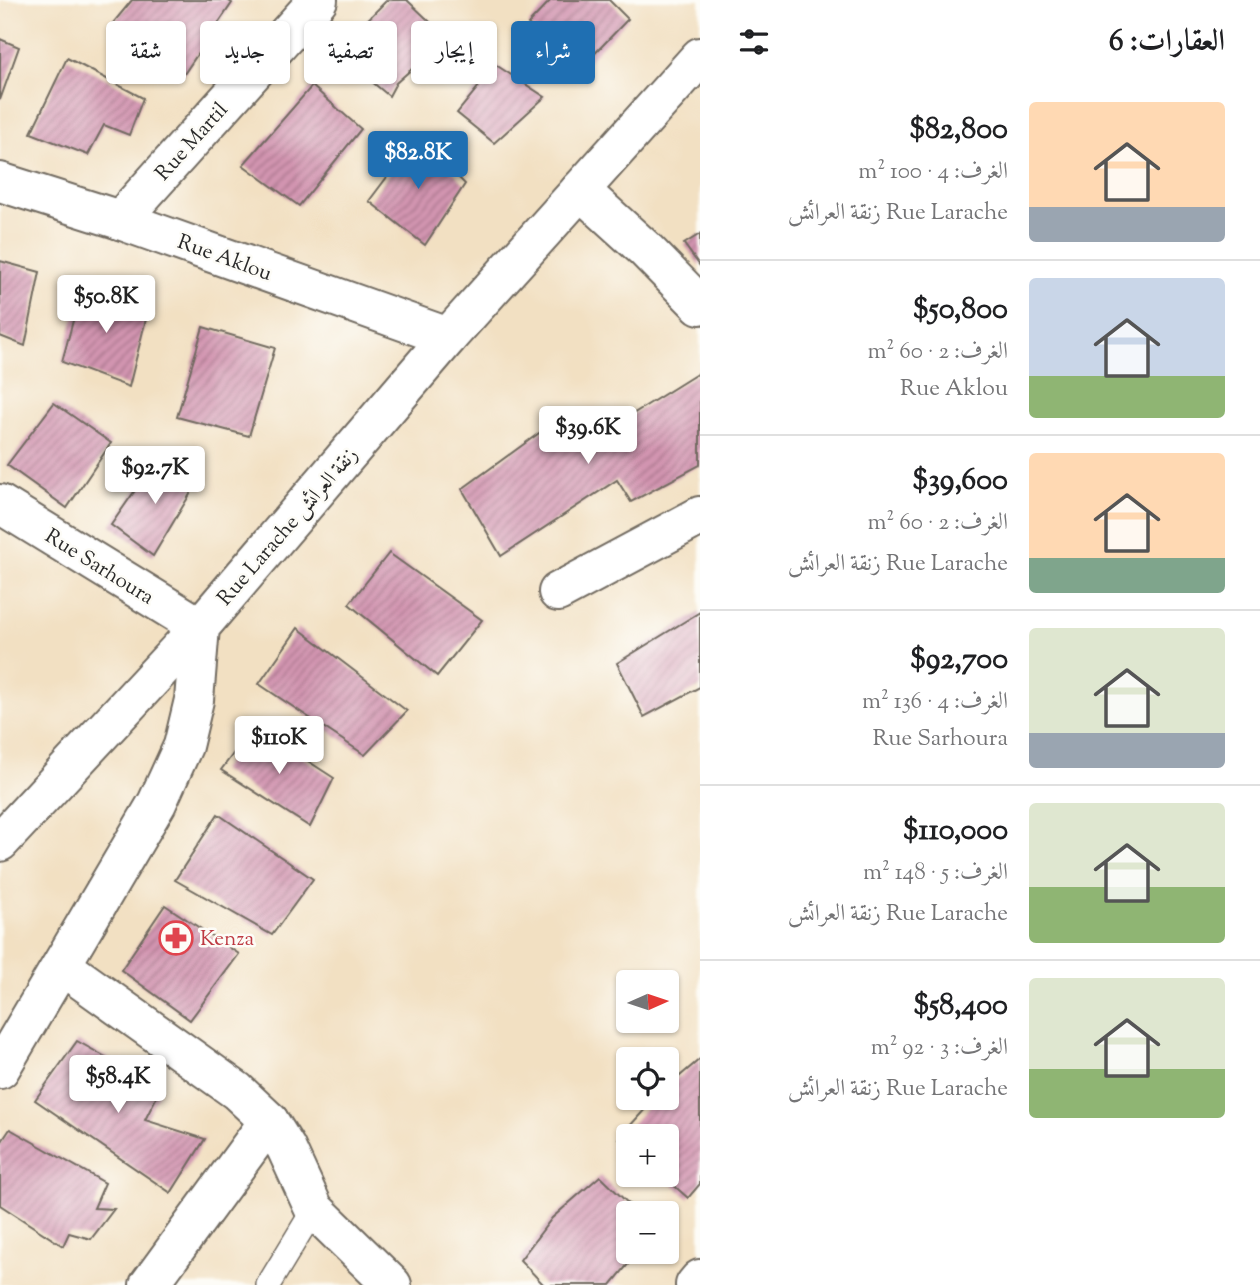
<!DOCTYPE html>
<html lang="ar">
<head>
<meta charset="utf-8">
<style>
  body { margin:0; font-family:"Sorts Mill Goudy",Amiri,serif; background:#f6f6f6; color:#202124; direction:rtl; height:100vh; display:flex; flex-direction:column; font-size:26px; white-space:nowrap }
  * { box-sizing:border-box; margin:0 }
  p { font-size:23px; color:#757577 }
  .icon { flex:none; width:38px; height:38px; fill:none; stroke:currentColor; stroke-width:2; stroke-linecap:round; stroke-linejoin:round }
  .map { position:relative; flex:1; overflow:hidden; direction:ltr }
  .side { display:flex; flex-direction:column; background:#fff; width:560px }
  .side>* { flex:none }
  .top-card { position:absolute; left:21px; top:21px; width:574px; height:63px; direction:rtl; display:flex; gap:14px }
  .needle { width:46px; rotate:87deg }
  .controls { position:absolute; left:616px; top:970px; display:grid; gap:14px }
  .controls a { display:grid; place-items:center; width:63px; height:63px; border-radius:7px; background:#fff; box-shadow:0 2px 5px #0004; font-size:35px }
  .price { position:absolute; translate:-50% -60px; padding:0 16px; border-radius:7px; background:#fff; color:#222; font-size:23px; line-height:46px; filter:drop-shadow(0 2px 4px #0008) }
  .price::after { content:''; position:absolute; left:50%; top:42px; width:21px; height:16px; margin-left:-10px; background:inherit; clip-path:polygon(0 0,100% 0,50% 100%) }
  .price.selected { background:#1f6fb2; color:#fff }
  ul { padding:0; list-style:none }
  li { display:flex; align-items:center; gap:21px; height:175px; padding:0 35px }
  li+li { border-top:2px solid #e0e0e0 }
  li span { display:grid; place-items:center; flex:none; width:196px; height:140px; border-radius:7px; color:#555 }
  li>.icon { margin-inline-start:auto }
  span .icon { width:84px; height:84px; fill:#fffc; stroke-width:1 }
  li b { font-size:30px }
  h2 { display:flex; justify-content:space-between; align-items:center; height:84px; padding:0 35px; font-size:30px }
  .chip { padding:0 24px; border-radius:7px; background:#fff; box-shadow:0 2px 5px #0004; font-size:24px; line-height:63px }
  .chip.selected { background:#1f6fb2; color:#fff }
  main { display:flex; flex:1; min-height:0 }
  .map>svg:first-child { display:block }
  .building { fill:url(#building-hatch) }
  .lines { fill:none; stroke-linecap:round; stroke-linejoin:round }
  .service-casing { stroke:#716a60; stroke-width:26 }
  .minor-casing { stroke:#716a60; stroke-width:42 }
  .service { stroke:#fff; stroke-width:23 }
  .minor { stroke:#fff; stroke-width:38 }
  .labels { text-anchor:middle; stroke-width:5; stroke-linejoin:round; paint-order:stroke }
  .street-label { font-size:21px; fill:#2b2b2b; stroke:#fdfcf7 }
  .health-label { font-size:21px; fill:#be3a42; stroke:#fdfcf7; text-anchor:start }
</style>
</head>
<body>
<main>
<section class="side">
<h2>العقارات: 6<svg class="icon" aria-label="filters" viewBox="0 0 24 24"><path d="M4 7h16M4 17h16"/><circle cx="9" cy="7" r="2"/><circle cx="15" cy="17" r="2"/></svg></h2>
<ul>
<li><span style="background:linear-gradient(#ffd9b3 75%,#9aa5b1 0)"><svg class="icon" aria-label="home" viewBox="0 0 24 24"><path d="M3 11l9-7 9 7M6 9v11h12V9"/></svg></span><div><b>$82,800</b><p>الغرف: 4 · 100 m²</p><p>Rue Larache زنقة العرائش</p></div></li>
<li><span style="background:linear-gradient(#c9d6e8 70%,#8fb573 0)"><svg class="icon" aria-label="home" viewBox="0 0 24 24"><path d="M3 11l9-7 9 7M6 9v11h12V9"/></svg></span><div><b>$50,800</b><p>الغرف: 2 · 60 m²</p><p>Rue Aklou</p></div></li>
<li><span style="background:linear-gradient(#ffd9b3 75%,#7fa58c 0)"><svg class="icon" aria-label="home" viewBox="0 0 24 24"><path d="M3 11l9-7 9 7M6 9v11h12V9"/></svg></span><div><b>$39,600</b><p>الغرف: 2 · 60 m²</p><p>Rue Larache زنقة العرائش</p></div></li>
<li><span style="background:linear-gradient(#dfe7d0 75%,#9aa5b1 0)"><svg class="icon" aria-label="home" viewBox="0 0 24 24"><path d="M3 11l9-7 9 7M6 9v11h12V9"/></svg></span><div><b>$92,700</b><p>الغرف: 4 · 136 m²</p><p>Rue Sarhoura</p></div></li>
<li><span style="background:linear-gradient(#dfe7d0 60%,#8fb573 0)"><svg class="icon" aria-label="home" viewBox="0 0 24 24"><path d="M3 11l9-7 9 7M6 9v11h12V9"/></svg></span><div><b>$110,000</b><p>الغرف: 5 · 148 m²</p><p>Rue Larache زنقة العرائش</p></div></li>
<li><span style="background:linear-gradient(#dfe7d0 65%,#8fb573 0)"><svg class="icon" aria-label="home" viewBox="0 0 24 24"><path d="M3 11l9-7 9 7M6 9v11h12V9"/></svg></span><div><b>$58,400</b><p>الغرف: 3 · 92 m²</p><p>Rue Larache زنقة العرائش</p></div></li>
</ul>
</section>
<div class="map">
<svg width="700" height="1285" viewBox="0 0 700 1285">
  <defs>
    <pattern id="building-hatch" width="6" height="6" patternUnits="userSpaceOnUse" patternTransform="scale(1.75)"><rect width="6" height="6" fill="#d294b0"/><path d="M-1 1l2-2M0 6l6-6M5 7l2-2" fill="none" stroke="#ab798f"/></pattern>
  </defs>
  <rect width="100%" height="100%" fill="#fdfcf7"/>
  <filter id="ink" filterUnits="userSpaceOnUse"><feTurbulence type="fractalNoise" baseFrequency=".0143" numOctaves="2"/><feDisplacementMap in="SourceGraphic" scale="14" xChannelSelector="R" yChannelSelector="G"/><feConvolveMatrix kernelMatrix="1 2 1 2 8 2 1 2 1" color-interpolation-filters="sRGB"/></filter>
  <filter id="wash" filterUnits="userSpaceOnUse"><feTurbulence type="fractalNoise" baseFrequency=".00686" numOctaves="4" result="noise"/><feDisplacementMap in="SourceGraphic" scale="28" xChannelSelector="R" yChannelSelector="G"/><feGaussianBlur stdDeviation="1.57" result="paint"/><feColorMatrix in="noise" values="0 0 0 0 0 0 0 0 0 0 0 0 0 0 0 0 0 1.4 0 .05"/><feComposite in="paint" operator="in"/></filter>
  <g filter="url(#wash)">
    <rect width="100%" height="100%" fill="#f2e0c2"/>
    <g id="blocks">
      <!-- building -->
      <g class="building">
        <polygon points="132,0 227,0 232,3 184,74 113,23"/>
        <polygon points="387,0 407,0 447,38 396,83 389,96 336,52"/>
        <polygon points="551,0 609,0 628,19 579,70 528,24"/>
        <polygon points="0,39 19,47 0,100"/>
        <polygon points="67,58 143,98 129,135 104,125 88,155 31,133"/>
        <polygon points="496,65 545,97 494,143 457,113"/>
        <polygon points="312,86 361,129 299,206 243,165"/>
        <polygon points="418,136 465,184 425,245 369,201"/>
        <polygon points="700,234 700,266 684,244"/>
        <polygon points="0,261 40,272 25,346 0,336"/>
        <polygon points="83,283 149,307 129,387 62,362"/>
        <polygon points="203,327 275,348 249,436 177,417"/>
        <polygon points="700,372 700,465 631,502 617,480 501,556 462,489 568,412 591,440"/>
        <polygon points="54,403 111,443 67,508 7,465"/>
        <polygon points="157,459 198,481 153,556 111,525"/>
        <polygon points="389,553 482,620 437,676 349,604"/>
        <polygon points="700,612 700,687 644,717 617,663"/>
        <polygon points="298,628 407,711 365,755 259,684"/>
        <polygon points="254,726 334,778 310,827 221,770"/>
        <polygon points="218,814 313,879 272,935 175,880"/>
        <polygon points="165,905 239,954 190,1020 121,970"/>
        <polygon points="77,1041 161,1088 145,1120 205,1139 171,1193 35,1100"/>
        <polygon points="700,1059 700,1184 688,1198 661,1174 667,1174 667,1136 628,1136 628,1146 619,1138 656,1097 667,1097 667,1087"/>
        <polygon points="10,1129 105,1183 94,1208 114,1209 91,1239 69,1233 63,1246 0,1205 0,1144"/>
        <polygon points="600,1176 638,1213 628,1213 628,1251 639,1251 611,1285 544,1285 520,1260 552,1218"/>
      </g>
    </g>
  </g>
  <g filter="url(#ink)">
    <use href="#blocks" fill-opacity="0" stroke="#716a60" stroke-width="2"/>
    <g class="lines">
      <defs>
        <polyline id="service" points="268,1285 314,1209"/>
        <g id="minor">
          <polyline points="0,182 120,220 448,337"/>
          <polyline points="580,190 645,249 700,305"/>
          <polyline points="120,220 318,0"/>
          <polyline points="0,504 200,627 0,842"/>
          <polyline points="558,592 700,516"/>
          <polyline points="62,966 237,1091 269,1121 286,1148 314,1209 392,1285"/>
          <polyline points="0,1069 157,803 183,746 194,700 200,627 448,337 700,57"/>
          <polyline points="149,1285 269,1121"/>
          <polyline points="695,1285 700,1279"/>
        </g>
      </defs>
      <!-- service casing -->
      <use href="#service" class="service-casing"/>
      <!-- minor casing -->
      <use href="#minor" class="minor-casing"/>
      <!-- service -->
      <use href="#service" class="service"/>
      <!-- minor -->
      <use href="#minor" class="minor"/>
    </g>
  </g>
  <!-- icons -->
  <defs>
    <symbol id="pharmacy-ring" viewBox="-11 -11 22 22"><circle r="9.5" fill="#fdfcf7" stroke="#e0444e" stroke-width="1.5"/><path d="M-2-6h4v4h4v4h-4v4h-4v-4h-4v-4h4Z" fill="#e0444e"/></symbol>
  </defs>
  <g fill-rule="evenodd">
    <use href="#pharmacy-ring" x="157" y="919" width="38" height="38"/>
  </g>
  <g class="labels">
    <!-- street labels -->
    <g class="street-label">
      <text transform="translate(191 141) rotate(-48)" y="7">Rue Martil</text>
      <text transform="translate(225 257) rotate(20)" y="7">Rue Aklou</text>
      <text transform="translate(287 526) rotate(-49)" y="7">Rue Larache زنقة العرائش</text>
      <text transform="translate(100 566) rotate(32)" y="7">Rue Sarhoura</text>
    </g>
    <!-- health labels -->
    <g class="health-label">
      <text x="200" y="945">Kenza</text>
    </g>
  </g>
</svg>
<div class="controls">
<a><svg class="needle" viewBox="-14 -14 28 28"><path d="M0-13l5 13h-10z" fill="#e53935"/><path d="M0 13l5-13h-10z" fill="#757577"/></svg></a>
<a><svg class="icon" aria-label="locate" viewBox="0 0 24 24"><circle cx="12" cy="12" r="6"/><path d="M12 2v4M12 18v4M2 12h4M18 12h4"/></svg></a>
<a>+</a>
<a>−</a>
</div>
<b class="price selected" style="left:418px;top:191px">$82.8K</b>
<b class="price" style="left:106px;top:335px">$50.8K</b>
<b class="price" style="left:588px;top:466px">$39.6K</b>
<b class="price" style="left:155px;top:506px">$92.7K</b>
<b class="price" style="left:279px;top:776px">$110K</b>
<b class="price" style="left:118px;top:1115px">$58.4K</b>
<div class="top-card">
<a class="chip selected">شراء</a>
<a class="chip">إيجار</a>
<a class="chip">تصفية</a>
<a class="chip">جديد</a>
<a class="chip">شقة</a>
</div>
</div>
</main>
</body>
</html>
